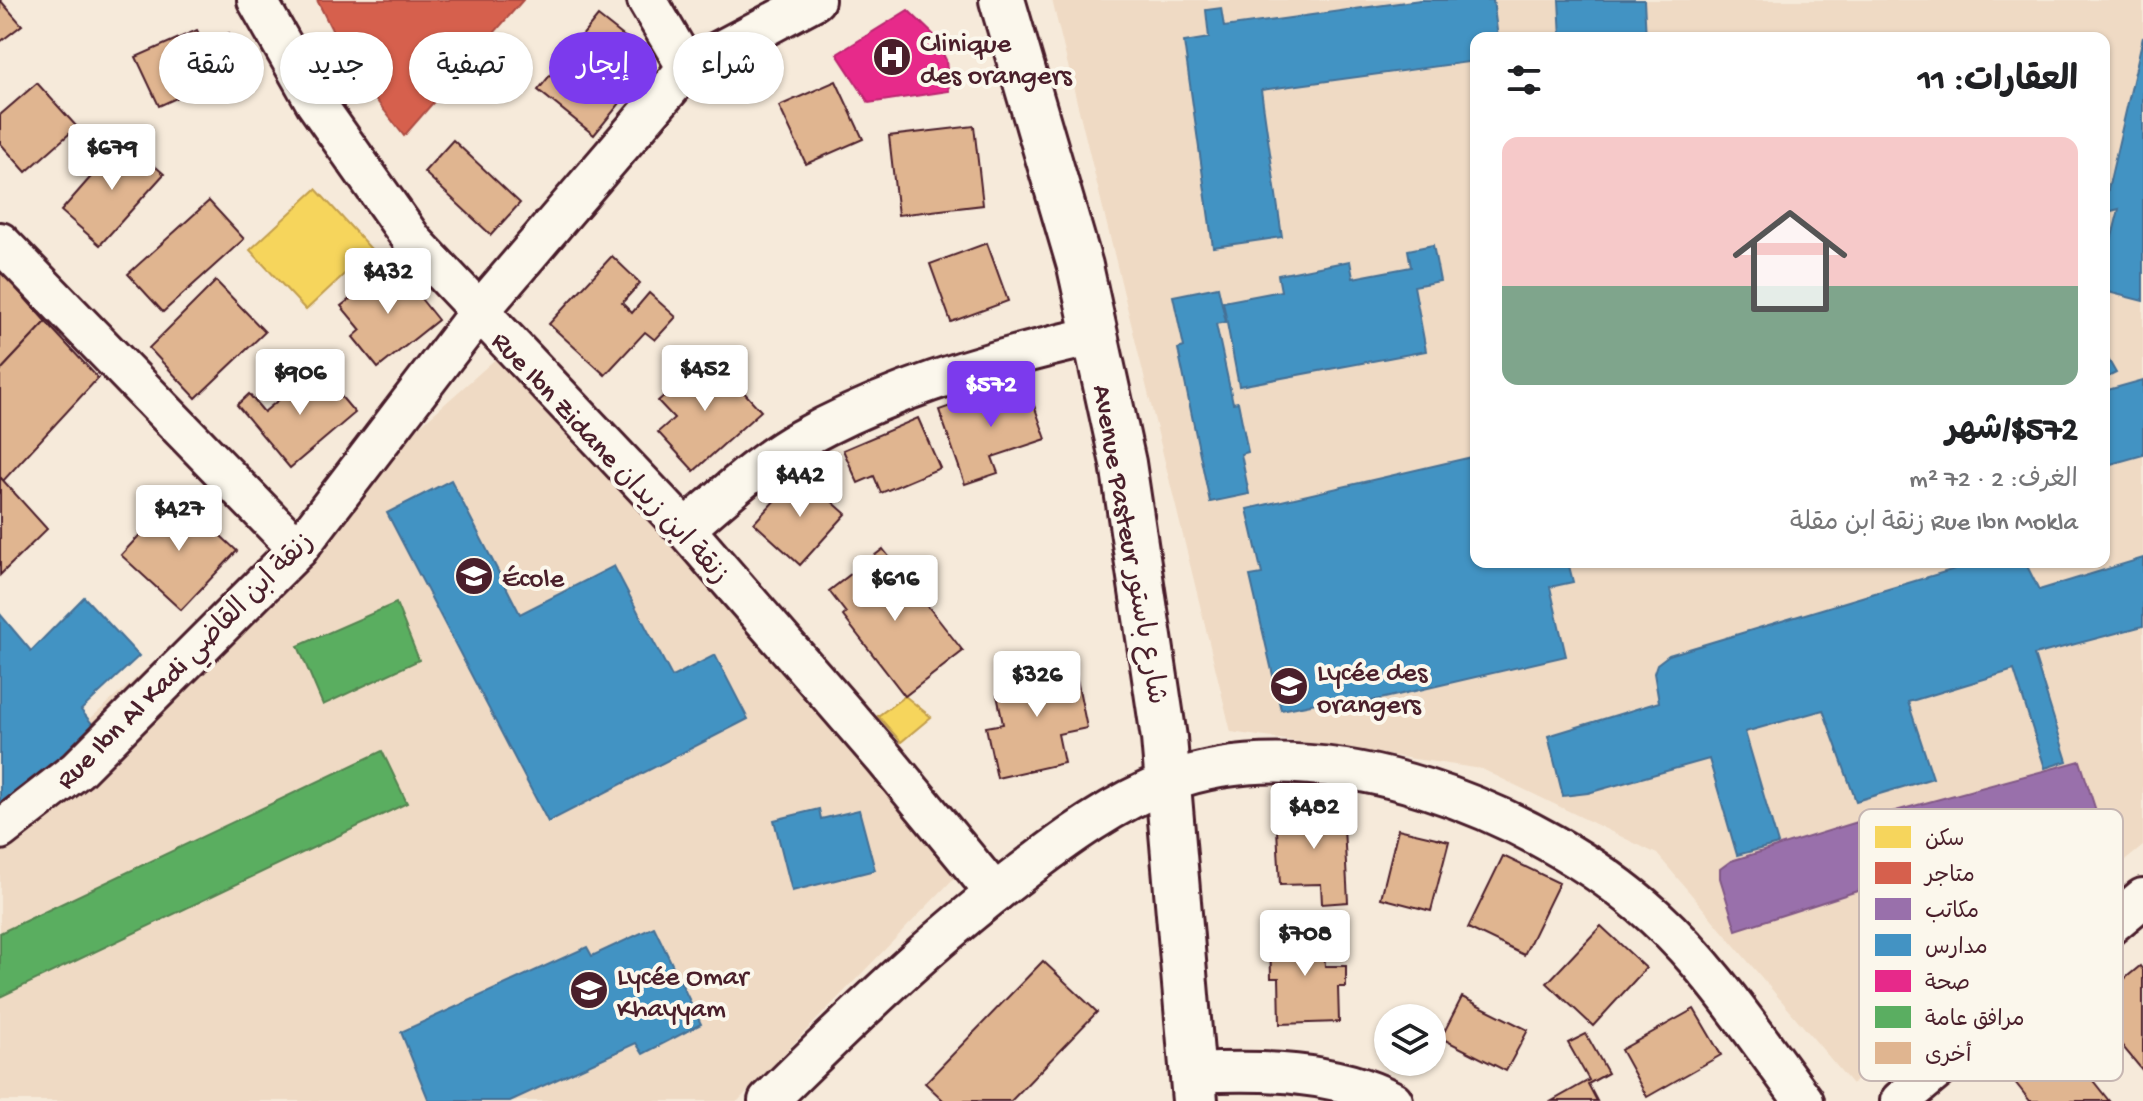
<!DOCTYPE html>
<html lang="ar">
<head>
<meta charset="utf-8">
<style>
  body { margin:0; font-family:"Gochi Hand","Playpen Sans Arabic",sans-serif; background:#f2f2f2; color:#202124; direction:rtl; height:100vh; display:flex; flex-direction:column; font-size:30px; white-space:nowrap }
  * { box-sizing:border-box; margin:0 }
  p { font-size:26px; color:#757577 }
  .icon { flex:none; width:44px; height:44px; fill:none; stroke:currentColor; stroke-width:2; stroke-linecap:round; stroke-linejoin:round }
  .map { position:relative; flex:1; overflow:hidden; direction:ltr }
  .details { position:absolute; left:1470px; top:32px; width:640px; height:536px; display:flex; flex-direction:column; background:#fff; border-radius:16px; box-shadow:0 2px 6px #0004; direction:rtl }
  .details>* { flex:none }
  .hud { position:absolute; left:24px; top:32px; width:760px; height:72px; direction:rtl; display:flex; gap:16px }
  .buttons { position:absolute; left:1374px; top:1004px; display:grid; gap:16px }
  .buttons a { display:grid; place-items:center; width:72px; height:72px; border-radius:50%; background:#fff; box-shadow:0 2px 6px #0004; font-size:40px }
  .price { position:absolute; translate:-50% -68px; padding:0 18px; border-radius:8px; background:#fff; color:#222; font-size:26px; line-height:52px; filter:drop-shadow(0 2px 4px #0008) }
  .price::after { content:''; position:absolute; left:50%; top:48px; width:24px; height:18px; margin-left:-12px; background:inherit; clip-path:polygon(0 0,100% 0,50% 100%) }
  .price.current { background:#7c3aed; color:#fff }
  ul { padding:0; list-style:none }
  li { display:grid; align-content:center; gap:16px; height:424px; padding:0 32px }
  li span { display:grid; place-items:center; height:248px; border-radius:16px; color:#555 }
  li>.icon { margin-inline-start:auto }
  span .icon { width:144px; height:144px; fill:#fffc; stroke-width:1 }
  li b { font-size:34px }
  h2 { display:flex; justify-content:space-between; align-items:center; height:96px; padding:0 32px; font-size:34px }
  .tag { padding:0 28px; border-radius:36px; background:#fff; box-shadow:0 2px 6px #0004; font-size:28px; line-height:72px }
  .tag.current { background:#7c3aed; color:#fff }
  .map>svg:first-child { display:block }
  .built { fill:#efdac4; fill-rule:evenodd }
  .homes { fill:#f6d55c; stroke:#c29e4d; stroke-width:2 }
  .shops { fill:#d6604d; stroke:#ac4c43; stroke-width:2 }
  .offices { fill:#9970ab; stroke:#815885; stroke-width:2 }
  .schools { fill:#4393c3; stroke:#457095; stroke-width:2 }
  .health { fill:#e7298a; stroke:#b8266e; stroke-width:2 }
  .public { fill:#5aae61; stroke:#558351; stroke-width:2 }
  .building { fill:#e0b590; stroke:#4a1f2b; stroke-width:2 }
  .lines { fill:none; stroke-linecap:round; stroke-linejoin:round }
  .minor-casing { stroke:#4a1f2b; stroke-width:44 }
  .tertiary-casing { stroke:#4a1f2b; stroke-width:50 }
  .minor { stroke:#fbf7ec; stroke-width:38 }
  .tertiary { stroke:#fbf7ec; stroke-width:44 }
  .labels { text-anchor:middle; stroke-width:8; stroke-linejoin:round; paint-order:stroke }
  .poi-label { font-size:28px; fill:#4a1f2b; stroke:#fbf7ec; text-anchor:start }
  .street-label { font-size:28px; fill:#4a1f2b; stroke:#fbf7ec }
  .key { fill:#fbf7ec; stroke:#c6b6b2; stroke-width:2 }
  .key-label { font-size:22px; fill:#4a1f2b }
</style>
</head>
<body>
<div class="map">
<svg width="2143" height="1101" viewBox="0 0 2143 1101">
  <rect width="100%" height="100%" fill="#f6eada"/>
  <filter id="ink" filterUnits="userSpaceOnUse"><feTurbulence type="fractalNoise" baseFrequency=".0125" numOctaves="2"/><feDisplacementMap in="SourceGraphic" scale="16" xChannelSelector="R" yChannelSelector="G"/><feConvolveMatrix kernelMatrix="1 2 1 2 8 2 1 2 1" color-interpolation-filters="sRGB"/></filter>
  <g filter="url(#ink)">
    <!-- built -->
    <g class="built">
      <path d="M1052,0H2143V846L1852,1084L1657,854L1482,769L1231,732ZM1476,38H2104V562H1476Z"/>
      <polygon points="501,354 960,872 738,1101 0,1101 0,799"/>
    </g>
    <!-- homes -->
    <g class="homes">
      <polygon points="316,189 371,249 306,310 250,250"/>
      <polygon points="905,696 931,717 901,742 878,716"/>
    </g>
    <!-- shops -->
    <polygon class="shops" points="317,0 523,0 404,136 350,66"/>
    <!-- offices -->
    <polygon class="offices" points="2080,761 2097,814 1736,930 1720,878 1720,869 1731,861 1877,816"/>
    <!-- schools -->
    <g class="schools">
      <polygon points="1420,0 1493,0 1498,38 1476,38 1476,61 1261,90 1282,237 1213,247 1184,42 1209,38 1206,10 1221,8 1224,27"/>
      <polygon points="1559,0 1644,0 1646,38 1561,38"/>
      <polygon points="2143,37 2143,301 2104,291 2104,269 2119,209 2104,213 2104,207"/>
      <polygon points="1433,245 1440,281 1414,286 1426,351 1239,386 1223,302 1281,291 1278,275 1350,261 1353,278 1411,267 1408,250"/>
      <polygon points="1218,287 1226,322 1216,324 1233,403 1238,402 1248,452 1241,454 1249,494 1210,502 1178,349 1184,347 1173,296"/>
      <polygon points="2104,352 2116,373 2104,379"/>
      <polygon points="2143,380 2143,455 2104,466 2104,391"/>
      <polygon points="1476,456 1476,562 1568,562 1573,582 1550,587 1566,656 1324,712 1321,702 1281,710 1250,576 1262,574 1247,509"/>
      <polygon points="451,480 520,614 614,566 672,677 715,655 748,719 548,822 387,513"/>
      <polygon points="2143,558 2143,626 2034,655 2067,761 2045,768 2014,670 1908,702 1933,778 1856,801 1823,710 1745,732 1778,844 1737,855 1709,759 1588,793 1563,796 1548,736 1659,702 1654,673 1657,664 1669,655 1978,562 2025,562 2039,590"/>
      <polygon points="84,597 139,656 81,710 97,730 0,815 0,614 31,651"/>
      <polygon points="819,809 821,819 859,810 875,870 792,891 774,820"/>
      <polygon points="654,927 701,1024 643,1054 636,1043 510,1101 429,1101 401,1032 587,947 592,956"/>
    </g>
    <!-- health -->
    <polygon class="health" points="908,10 934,35 946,60 949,91 869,103 837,54"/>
    <!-- public -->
    <g class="public">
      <polygon points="396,603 419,660 323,705 298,646"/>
      <polygon points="382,751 407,803 0,997 0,933"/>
    </g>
    <!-- building -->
    <g class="building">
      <polygon points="0,0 22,25 0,42"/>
      <polygon points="598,16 636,46 615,71 634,86 594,135 538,90"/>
      <polygon points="197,30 204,45 229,33 245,67 159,106 136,57"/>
      <polygon points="836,81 863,139 806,164 779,106"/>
      <polygon points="37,83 77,127 26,172 0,143 0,115"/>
      <polygon points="974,126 983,205 898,215 889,136"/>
      <polygon points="124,139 164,174 100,245 61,211"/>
      <polygon points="453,140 520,203 491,235 424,172"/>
      <polygon points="209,201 244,239 163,312 128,274"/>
      <polygon points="987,243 1008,301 951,322 930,264"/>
      <polygon points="612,256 640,283 622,303 632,313 649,293 676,317 655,340 645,332 605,375 549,324"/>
      <polygon points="394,265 438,320 378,368 353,337 361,330 341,306"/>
      <polygon points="0,270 46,322 0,371"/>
      <polygon points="216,281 265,332 196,398 149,348"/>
      <polygon points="46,322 98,378 3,481 0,477 0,371"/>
      <polygon points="710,355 761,411 694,471 658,432 674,418 658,401"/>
      <polygon points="317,368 355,413 290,468 237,405 249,394 264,412"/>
      <polygon points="1025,380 1046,439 992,457 998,473 965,484 939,410"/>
      <polygon points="918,418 940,468 881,493 874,476 858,483 843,450"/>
      <polygon points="800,473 846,514 800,565 754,523"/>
      <polygon points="0,477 47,529 0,575"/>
      <polygon points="177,495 237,551 181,610 121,555"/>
      <polygon points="883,549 963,651 905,696 843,616 846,613 829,591"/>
      <polygon points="1072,655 1087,728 1058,734 1064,763 997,778 986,727 1003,724 997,695 1035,686 1030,664"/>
      <polygon points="1343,809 1348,902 1322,904 1321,884 1280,885 1276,811"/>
      <polygon points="1398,829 1449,841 1431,911 1381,898"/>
      <polygon points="1503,856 1559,883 1524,955 1468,928"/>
      <polygon points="1601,926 1646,968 1593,1026 1547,983"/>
      <polygon points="1323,931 1325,966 1346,966 1346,987 1338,987 1339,1022 1280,1024 1279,978 1271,978 1270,933"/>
      <polygon points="1043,961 1097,1012 1011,1101 944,1101 925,1083"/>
      <polygon points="2140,966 2143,970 2143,1071 2094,1012 2109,1000 2105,995"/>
      <polygon points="1462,997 1528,1030 1506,1071 1441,1038"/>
      <polygon points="1694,1009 1721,1055 1647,1097 1621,1050"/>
      <polygon points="1586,1034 1608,1073 1588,1084 1597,1101 1552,1101 1589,1080 1568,1043"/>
      <polygon points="2060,1039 2109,1101 2030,1101 2011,1077"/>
    </g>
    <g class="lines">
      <defs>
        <g id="minor">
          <polyline points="257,0 315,102 413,241 685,529 883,757 995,893"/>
          <polyline points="647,0 687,68"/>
          <polyline points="0,242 298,549"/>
          <path d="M685,529C722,498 758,463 801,439C891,389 995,358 1095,336"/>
          <polyline points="0,830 77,770 298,549 478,313 687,68 815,0"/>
          <path d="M1194,1073C1261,1070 1332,1070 1393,1101"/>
          <path d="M768,1101C849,1021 930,942 1021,873C1066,838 1114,803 1168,782C1321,724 1539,812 1655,917C1712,969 1757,1039 1804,1101"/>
          <polyline points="1900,1101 2143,898"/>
        </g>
        <polyline id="tertiary" points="1002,0 1080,266 1123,463 1164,738 1195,1101"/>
      </defs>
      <!-- minor casing -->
      <use href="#minor" class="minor-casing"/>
      <!-- tertiary casing -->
      <use href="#tertiary" class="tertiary-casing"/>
      <!-- minor -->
      <use href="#minor" class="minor"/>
      <!-- tertiary -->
      <use href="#tertiary" class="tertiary"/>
    </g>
  </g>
  <!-- icons -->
  <defs>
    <symbol id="hospital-disc" viewBox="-11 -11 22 22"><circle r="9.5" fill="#4a1f2b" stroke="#fbf7ec"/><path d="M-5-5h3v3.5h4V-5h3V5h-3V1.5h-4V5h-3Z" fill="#fff"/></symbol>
    <symbol id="school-disc" viewBox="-11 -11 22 22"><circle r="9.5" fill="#4a1f2b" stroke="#fbf7ec"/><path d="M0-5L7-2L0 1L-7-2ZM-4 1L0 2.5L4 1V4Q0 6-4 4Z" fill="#fff"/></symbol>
  </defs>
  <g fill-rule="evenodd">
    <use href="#hospital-disc" x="870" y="35" width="44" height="44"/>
    <use href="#school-disc" x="452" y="554" width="44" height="44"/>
    <use href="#school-disc" x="1267" y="664" width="44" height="44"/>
    <use href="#school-disc" x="567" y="968" width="44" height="44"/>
  </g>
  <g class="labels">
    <!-- poi labels -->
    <g class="poi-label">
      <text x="920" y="51">Clinique<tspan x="920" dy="32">des orangers</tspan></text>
      <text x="502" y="586">École</text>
      <text x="1317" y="680">Lycée des<tspan x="1317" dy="32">orangers</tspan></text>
      <text x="617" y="984">Lycée Omar<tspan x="617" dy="32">Khayyam</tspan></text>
    </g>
    <!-- street labels -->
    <g class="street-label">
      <text transform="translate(612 456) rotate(47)" y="10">Rue Ibn Zidane زنقة ابن زيدان</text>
      <text transform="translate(1132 544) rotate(80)" y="10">Avenue Pasteur شارع باستور</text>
      <text transform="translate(183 659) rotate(-45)" y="10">Rue Ibn Al Kadi زنقة ابن القاضي</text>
    </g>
  </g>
  <!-- legend -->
  <rect x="1859" y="809" width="264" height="272" rx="12" class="key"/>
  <rect x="1875" y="826" width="36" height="22" fill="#f6d55c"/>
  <rect x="1875" y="862" width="36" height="22" fill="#d6604d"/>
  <rect x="1875" y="898" width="36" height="22" fill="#9970ab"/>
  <rect x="1875" y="934" width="36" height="22" fill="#4393c3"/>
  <rect x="1875" y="970" width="36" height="22" fill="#e7298a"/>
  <rect x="1875" y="1006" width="36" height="22" fill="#5aae61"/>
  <rect x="1875" y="1042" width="36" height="22" fill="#e0b590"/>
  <g class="key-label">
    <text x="1925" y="845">سكن</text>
    <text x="1925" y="881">متاجر</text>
    <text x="1925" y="917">مكاتب</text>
    <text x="1925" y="953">مدارس</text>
    <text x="1925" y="989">صحة</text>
    <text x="1925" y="1025">مرافق عامة</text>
    <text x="1925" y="1061">أخرى</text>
  </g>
</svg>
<div class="buttons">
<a><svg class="icon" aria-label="layers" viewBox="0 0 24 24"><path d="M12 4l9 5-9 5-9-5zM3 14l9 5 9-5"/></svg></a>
</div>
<b class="price" style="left:112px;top:192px">$679</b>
<b class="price" style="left:388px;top:316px">$432</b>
<b class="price" style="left:705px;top:413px">$452</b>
<b class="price" style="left:300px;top:417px">$906</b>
<b class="price current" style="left:991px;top:429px">$572</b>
<b class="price" style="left:800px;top:519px">$442</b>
<b class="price" style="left:179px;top:553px">$427</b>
<b class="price" style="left:895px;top:623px">$616</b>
<b class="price" style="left:1037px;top:719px">$326</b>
<b class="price" style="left:1314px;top:851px">$482</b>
<b class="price" style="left:1305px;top:978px">$708</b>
<div class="hud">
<a class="tag">شراء</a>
<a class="tag current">إيجار</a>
<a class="tag">تصفية</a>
<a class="tag">جديد</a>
<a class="tag">شقة</a>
</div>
<section class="details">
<h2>العقارات: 11<svg class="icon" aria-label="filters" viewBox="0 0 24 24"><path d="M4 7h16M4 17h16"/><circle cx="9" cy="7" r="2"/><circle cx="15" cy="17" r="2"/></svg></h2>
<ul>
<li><span style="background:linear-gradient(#f6c9c9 60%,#7fa58c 0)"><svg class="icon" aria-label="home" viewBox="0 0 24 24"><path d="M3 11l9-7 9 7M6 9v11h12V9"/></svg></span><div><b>$572/شهر</b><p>الغرف: 2 · 72 m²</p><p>Rue Ibn Mokla زنقة ابن مقلة</p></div></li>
</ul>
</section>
</div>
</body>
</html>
